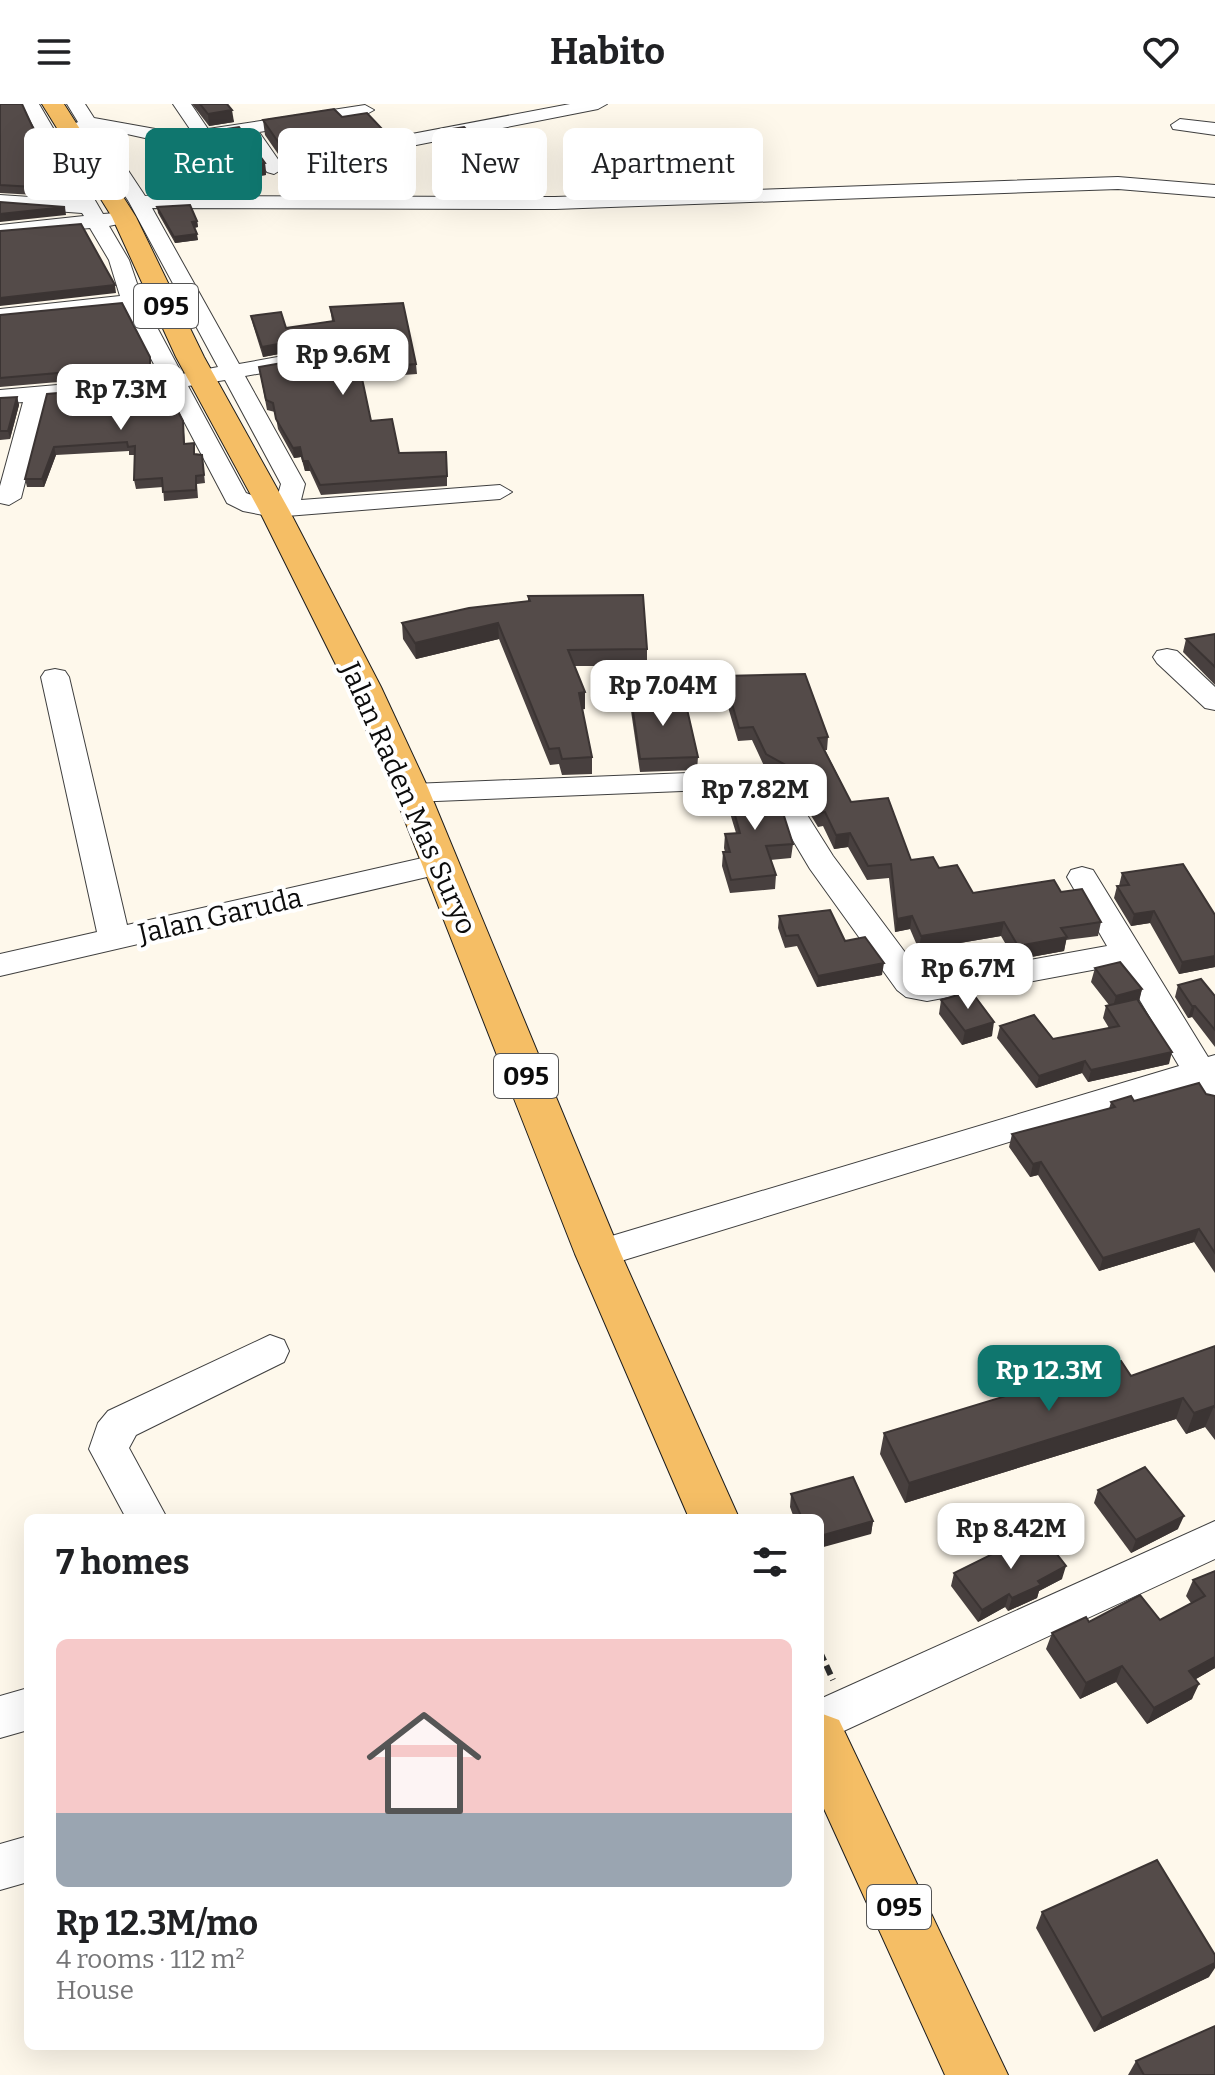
<!DOCTYPE html>
<html lang="en">
<head>
<meta charset="utf-8">
<style>
  body { margin:0; font-family:Bitter,serif; background:#f2f2f2; color:#202124; height:100vh; display:flex; flex-direction:column; font-size:30px; white-space:nowrap }
  * { box-sizing:border-box; margin:0 }
  p { font-size:26px; color:#757577 }
  .icon { flex:none; width:44px; height:44px; fill:none; stroke:currentColor; stroke-width:2; stroke-linecap:round; stroke-linejoin:round }
  .map { position:relative; flex:1; overflow:hidden }
  .drawer { position:absolute; left:24px; top:1410px; width:800px; height:536px; display:flex; flex-direction:column; background:#fff; border-radius:12px; box-shadow:0 8px 32px #0002 }
  .drawer>* { flex:none }
  .hud { position:absolute; left:24px; top:24px; width:800px; height:72px; display:flex; gap:16px }
  .price { position:absolute; translate:-50% -68px; padding:0 18px; border-radius:16px; background:#fff; color:#222; font-size:26px; line-height:52px; filter:drop-shadow(0 2px 4px #0008) }
  .price::after { content:''; position:absolute; left:50%; top:48px; width:24px; height:18px; margin-left:-12px; background:inherit; clip-path:polygon(0 0,100% 0,50% 100%) }
  .price.current { background:#0f766e; color:#fff }
  ul { padding:0; list-style:none }
  li { display:grid; align-content:center; gap:16px; height:424px; padding:0 32px }
  li+li { border-top:2px solid #e0e0e0 }
  li span { display:grid; place-items:center; height:248px; border-radius:12px; color:#555 }
  li>.icon { margin-inline-start:auto }
  span .icon { width:144px; height:144px; fill:#fffc; stroke-width:1 }
  li b { font-size:34px }
  h2 { display:flex; justify-content:space-between; align-items:center; height:96px; padding:0 32px; font-size:34px }
  .tag { padding:0 28px; border-radius:12px; background:#fff; box-shadow:0 8px 32px #0002; font-size:28px; line-height:72px }
  .tag.current { background:#0f766e; color:#fff }
  header { display:flex; justify-content:space-between; align-items:center; height:104px; padding:0 32px; background:#fff; font-size:36px; font-weight:700 }
  .map>svg:first-child { display:block }
  .lines { fill:none; stroke-linecap:round; stroke-linejoin:round }
  .minor-casing { stroke:#3f3f3f; stroke-width:2 }
  .major-casing { stroke:#1d1d1d; stroke-width:2 }
  .path { stroke:#2e2e2e; stroke-width:6; stroke-dasharray:10 5; stroke-linecap:butt }
  .minor { fill:#fff; fill-rule:evenodd }
  .major { fill:#f5be65; fill-rule:evenodd }
  .wall { fill:#48403f }
  .shaded-wall { fill:#3b3433 }
  .building { fill:#544b49; stroke:#3b3433; stroke-width:2 }
  .labels { text-anchor:middle; stroke-width:8; stroke-linejoin:round; paint-order:stroke }
  .shield { fill:#fff; stroke:#555; stroke-width:2 }
  .shield-label { font-size:26px; font-weight:bold; fill:#0c0c0c }
  .street-label { font-size:28px; fill:#0c0c0c; stroke:#fff }
</style>
</head>
<body>
<header><svg class="icon" aria-label="menu" viewBox="0 0 24 24"><path d="M4 6h16M4 12h16M4 18h16"/></svg>Habito<svg class="icon" aria-label="heart" viewBox="0 0 24 24"><path d="M12 20l-8-8c-3-5 5-10 8-4 3-6 11-1 8 4z"/></svg></header>
<div class="map">
<svg width="1215" height="1971" viewBox="0 0 1215 1971">
  <rect width="100%" height="100%" fill="#fef8eb"/>
  <g class="lines">
    <defs>
      <g id="minor">
        <path d="M21,0H39L103,110L116,109L126,115L123,119L109,122L129,156L143,197L182,270L218,263L129,98L84,27L74,30L65,24L78,18L67,0H85L94,14L172,28H192L173,0H191L208,25L365,1L374,6L365,11L259,28L284,64L274,70L267,68L242,31L215,35L244,77L234,83L227,81L198,38L172,40L100,24L145,92L555,93L1118,73L1215,81V93L1118,85L555,105L152,104L239,260L355,239L366,246L355,253L245,272L305,380L301,396L500,381L512,388L500,395L274,413L243,407L227,399L167,285L46,296L21,394L9,401L0,399V382L23,298L0,300V286L160,272L125,204L0,217V205L120,192L109,156L90,124L0,133V121L84,112L82,109L0,103V91L75,96ZM225,276L281,380L277,394L270,398L246,389L188,282Z"/>
        <polygon points="570,0 607,0 598,5 396,45 387,39 396,33"/>
        <polygon points="1180,15 1215,19 1215,31 1173,25 1171,21"/>
        <polygon points="1167,545 1177,547 1215,583 1215,606 1205,604 1157,559 1153,553 1157,547"/>
        <polygon points="55,565 65,567 69,573 127,821 440,750 451,753 455,760 451,767 440,770 0,872 0,850 97,828 41,573 45,567"/>
        <polygon points="763,666 787,679 833,752 925,875 1107,842 1067,773 1071,766 1082,763 1093,766 1208,953 1215,951 1215,1005 1203,1001 1192,982 598,1164 585,1160 580,1150 585,1140 1179,962 1119,861 927,897 906,893 897,886 810,765 766,691 757,684 412,698 402,696 397,689 402,682 412,680"/>
        <polygon points="270,1231 284,1236 289,1247 284,1258 136,1331 129,1344 167,1414 126,1414 89,1345 98,1319 108,1307"/>
        <polygon points="1215,1417 1215,1455 820,1638 820,1595"/>
        <polygon points="28,1584 28,1626 0,1634 0,1592"/>
        <polygon points="28,1732 28,1778 0,1786 0,1740"/>
      </g>
      <g id="major">
        <polygon points="42,0 64,0 136,113 204,253 289,406 381,583 428,684 621,1150 739,1414 689,1414 575,1150 392,684 347,583 259,406 176,253 112,113"/>
        <polygon points="820,1609 839,1616 1008,1971 945,1971 820,1696"/>
      </g>
    </defs>
    <!-- minor casing -->
    <use href="#minor" class="minor-casing"/>
    <!-- major casing -->
    <use href="#major" class="major-casing"/>
    <!-- path -->
    <polyline class="path" points="820,1548 833,1576"/>
    <!-- minor -->
    <use href="#minor" class="minor"/>
    <!-- major -->
    <use href="#major" class="major"/>
  </g>
  <!-- wall -->
  <g class="wall">
    <polygon points="0,0 44,48 50,59 56,63 57,71 52,83 68,85 70,93 0,89"/>
    <polygon points="192,0 227,0 234,18 209,22"/>
    <polygon points="342,13 386,42 315,55 316,58 287,63 265,31 263,16"/>
    <polygon points="220,26 265,59 266,71 246,74 221,38"/>
    <polygon points="440,27 492,52 493,64 468,68 441,39"/>
    <polygon points="157,103 197,117 198,123 194,124 198,136 175,139 158,109"/>
    <polygon points="330,203 416,260 417,270 362,274 371,317 399,349 447,358 447,382 321,391 310,367 305,367 301,353 294,354 278,325 275,308 267,306 259,263 355,246 362,241 354,236 263,253 253,221 251,212 286,224 332,217"/>
    <polygon points="0,211 151,261 151,270 0,283"/>
    <polygon points="47,290 183,317 185,340 195,350 202,351 205,379 197,380 198,394 164,397 163,383 136,385 134,376 135,351 129,351 129,347 56,351 44,383 27,383 25,375"/>
    <polygon points="17,293 19,301 10,335 0,336 0,294"/>
    <polygon points="528,492 647,545 647,562 574,562 585,605 582,605 592,653 592,670 562,671 559,660 550,661 499,535 416,555 403,535 402,519 528,497"/>
    <polygon points="1215,530 1215,581 1183,548 1186,535"/>
    <polygon points="724,572 828,633 827,646 825,646 851,698 911,756 939,764 973,789 1061,788 1101,818 1098,832 1066,836 1064,847 1015,856 1001,832 919,846 910,825 895,828 889,774 867,776 848,743 834,745 823,722 818,723 790,677 765,664 752,636 738,637 723,586"/>
    <polygon points="631,594 698,653 697,666 640,668 631,607"/>
    <polygon points="727,683 793,740 791,754 770,756 776,771 775,785 730,789 722,762 723,748 725,748 724,744 725,730 736,729 726,696"/>
    <polygon points="1122,769 1215,811 1215,863 1179,870 1150,819 1131,822 1114,794 1117,782 1119,782"/>
    <polygon points="779,812 845,837 882,871 817,883 797,842 785,844 778,824"/>
    <polygon points="1095,864 1142,885 1139,898 1169,960 1088,978 1082,969 1036,984 997,934 1000,922 1053,935 1109,924 1103,914 1106,902 1109,901 1091,878"/>
    <polygon points="1178,881 1215,892 1215,943 1192,913 1188,914 1175,893"/>
    <polygon points="941,896 992,932 962,941 939,910"/>
    <polygon points="1206,990 1215,992 1215,1169 1194,1138 1099,1167 1038,1071 1030,1073 1009,1043 1012,1030 1109,1005 1111,998 1134,997"/>
    <polygon points="1215,1242 1215,1336 1205,1323 1186,1330 1176,1315 905,1399 880,1350 884,1329 1131,1272"/>
    <polygon points="1098,1386 1178,1425 1131,1449 1094,1399"/>
    <polygon points="791,1390 873,1417 871,1430 820,1414 794,1414 790,1403"/>
    <polygon points="1215,1467 1215,1564 1196,1575 1192,1595 1147,1620 1116,1578 1080,1595 1046,1545 1052,1529 1089,1518 1160,1516 1191,1499 1186,1492 1193,1476"/>
    <polygon points="954,1469 1062,1475 1039,1487 1037,1494 1008,1507 1005,1503 978,1518 951,1482"/>
    <polygon points="1042,1808 1209,1873 1094,1928 1036,1824"/>
    <polygon points="1136,1957 1215,1971 1128,1971"/>
  </g>
  <!-- shaded-wall -->
  <g class="shaded-wall">
    <polygon points="232,6 234,18 209,22 208,10"/>
    <polygon points="385,28 386,42 315,55 316,58 287,63 285,48 312,41"/>
    <polygon points="492,52 493,64 468,68 467,56"/>
    <polygon points="265,59 266,71 246,74 244,62"/>
    <polygon points="56,63 57,71 52,84 48,82"/>
    <polygon points="65,103 66,111 0,118 0,110"/>
    <polygon points="197,117 198,123 192,124 192,118"/>
    <polygon points="197,130 198,136 175,139 174,133"/>
    <polygon points="115,181 116,189 0,202 0,194"/>
    <polygon points="354,226 354,236 263,253 262,243"/>
    <polygon points="17,293 19,301 10,335 8,327"/>
    <polygon points="54,343 56,351 44,383 42,375"/>
    <polygon points="300,343 301,353 294,354 293,344"/>
    <polygon points="303,357 308,357 310,367 305,367"/>
    <polygon points="498,519 499,535 416,555 415,539"/>
    <polygon points="585,588 585,605 579,606 579,589"/>
    <polygon points="850,729 848,743 834,745 836,731"/>
    <polygon points="1154,807 1150,819 1131,822 1134,810"/>
    <polygon points="912,812 910,825 895,828 897,815"/>
    <polygon points="1004,818 1001,832 919,846 921,832"/>
    <polygon points="1067,833 1064,847 1015,856 1018,842"/>
    <polygon points="1215,852 1215,863 1179,870 1182,858"/>
    <polygon points="884,859 882,871 817,883 818,872"/>
    <polygon points="1142,885 1138,899 1112,906 1116,892"/>
    <polygon points="1192,902 1195,902 1192,913 1188,914"/>
    <polygon points="994,918 992,932 962,941 965,927"/>
    <polygon points="1172,948 1169,960 1088,978 1091,966"/>
    <polygon points="1085,957 1082,969 1036,984 1039,972"/>
    <polygon points="1041,1058 1038,1071 1030,1073 1033,1060"/>
    <polygon points="1199,1125 1194,1138 1099,1167 1103,1154"/>
    <polygon points="1183,1294 1176,1315 905,1399 909,1379"/>
    <polygon points="1214,1302 1205,1323 1186,1330 1194,1309"/>
    <polygon points="1184,1412 1178,1425 1131,1449 1136,1436"/>
    <polygon points="873,1417 871,1430 820,1444 820,1432"/>
    <polygon points="1066,1462 1062,1475 1039,1487 1037,1494 1008,1507 1012,1494 1038,1477"/>
    <polygon points="1009,1490 1005,1503 978,1518 982,1506"/>
    <polygon points="1215,1553 1215,1564 1182,1583 1189,1567"/>
    <polygon points="1122,1562 1116,1578 1080,1595 1086,1579"/>
    <polygon points="1199,1580 1192,1595 1147,1620 1154,1604"/>
    <polygon points="1215,1859 1215,1864 1209,1873 1094,1928 1102,1914"/>
  </g>
  <!-- building -->
  <g class="building">
    <polygon points="0,0 22,0 44,48 48,50 48,58 56,63 48,82 68,85 0,81"/>
    <polygon points="200,0 227,0 232,6 208,10"/>
    <polygon points="334,5 342,13 367,9 385,28 312,41 314,43 285,48 263,16"/>
    <polygon points="239,23 265,59 244,62 220,26"/>
    <polygon points="464,23 492,52 467,56 440,27"/>
    <polygon points="0,98 65,103 0,110"/>
    <polygon points="190,101 197,117 192,118 197,130 174,133 157,103"/>
    <polygon points="81,120 115,181 0,194 0,127"/>
    <polygon points="122,199 150,253 150,261 0,274 0,211"/>
    <polygon points="403,199 416,260 360,265 371,317 392,315 399,349 446,348 447,372 320,381 308,357 303,357 300,343 293,344 276,315 273,299 266,296 259,263 355,246 368,235 354,226 262,243 251,212 281,208 286,224 334,217 330,203"/>
    <polygon points="164,280 183,317 184,340 194,339 194,350 202,351 204,371 196,372 196,386 163,388 162,374 134,376 135,342 128,343 127,338 54,343 42,375 25,375 47,290"/>
    <polygon points="17,293 8,327 0,327 0,294"/>
    <polygon points="643,491 647,545 568,546 585,588 579,589 592,653 562,655 559,644 549,645 498,519 415,539 402,519 469,504 530,497 528,492"/>
    <polygon points="1215,530 1215,563 1186,535"/>
    <polygon points="805,570 828,633 818,634 851,698 888,694 911,756 933,753 939,764 957,761 973,789 1054,776 1061,788 1082,785 1101,818 1061,824 1067,833 1018,842 1004,818 921,832 912,812 897,815 891,760 868,762 850,729 836,731 825,708 819,709 791,664 766,650 753,623 739,624 724,572"/>
    <polygon points="684,592 698,653 640,655 631,594"/>
    <polygon points="765,679 784,712 793,740 766,742 776,771 731,776 723,748 730,748 725,730 740,729 727,683"/>
    <polygon points="1183,760 1215,811 1215,852 1182,858 1154,807 1134,810 1117,782 1129,781 1122,769"/>
    <polygon points="830,806 845,837 865,833 884,859 818,872 798,831 786,832 779,812"/>
    <polygon points="1120,858 1142,885 1116,892 1095,864"/>
    <polygon points="1201,875 1215,892 1215,926 1195,902 1192,902 1178,881"/>
    <polygon points="971,887 994,918 965,927 941,896"/>
    <polygon points="1137,895 1172,948 1091,966 1085,957 1039,972 1000,922 1034,911 1053,935 1119,922 1106,902"/>
    <polygon points="1199,979 1206,990 1215,992 1215,1149 1199,1125 1103,1154 1041,1058 1033,1060 1012,1030 1115,1003 1111,998 1131,992 1134,997"/>
    <polygon points="1215,1242 1215,1304 1214,1302 1194,1309 1183,1294 909,1379 884,1329 1121,1257 1131,1272"/>
    <polygon points="1145,1363 1184,1412 1136,1436 1098,1386"/>
    <polygon points="853,1373 873,1417 820,1432 820,1414 802,1414 791,1390"/>
    <polygon points="1039,1427 1066,1462 1038,1477 1041,1481 1012,1494 1009,1490 982,1506 954,1469"/>
    <polygon points="1215,1467 1215,1553 1189,1567 1199,1580 1154,1604 1122,1562 1086,1579 1052,1529 1086,1513 1089,1518 1140,1491 1160,1516 1205,1492 1193,1476"/>
    <polygon points="1157,1756 1215,1851 1215,1859 1102,1914 1042,1808"/>
    <polygon points="1215,1922 1215,1971 1144,1971 1136,1957"/>
  </g>
  <g class="labels">
    <!-- shield labels -->
    <g class="shield">
      <rect x="134" y="180" width="64" height="44" rx="6"/>
      <rect x="494" y="950" width="64" height="44" rx="6"/>
      <rect x="867" y="1781" width="64" height="44" rx="6"/>
    </g>
    <g class="shield-label">
      <text x="166" y="211">095</text>
      <text x="526" y="981">095</text>
      <text x="899" y="1812">095</text>
    </g>
    <!-- street labels -->
    <g class="street-label">
      <text transform="translate(409 694) rotate(66)" y="10">Jalan Raden Mas Suryo</text>
      <text transform="translate(220 811) rotate(-13)" y="10">Jalan Garuda</text>
    </g>
  </g>
</svg>
<b class="price" style="left:343px;top:293px">Rp 9.6M</b>
<b class="price" style="left:121px;top:328px">Rp 7.3M</b>
<b class="price" style="left:663px;top:624px">Rp 7.04M</b>
<b class="price" style="left:755px;top:728px">Rp 7.82M</b>
<b class="price" style="left:968px;top:907px">Rp 6.7M</b>
<b class="price current" style="left:1049px;top:1309px">Rp 12.3M</b>
<b class="price" style="left:1011px;top:1467px">Rp 8.42M</b>
<div class="hud">
<a class="tag">Buy</a>
<a class="tag current">Rent</a>
<a class="tag">Filters</a>
<a class="tag">New</a>
<a class="tag">Apartment</a>
</div>
<section class="drawer">
<h2>7 homes<svg class="icon" aria-label="filters" viewBox="0 0 24 24"><path d="M4 7h16M4 17h16"/><circle cx="9" cy="7" r="2"/><circle cx="15" cy="17" r="2"/></svg></h2>
<ul>
<li><span style="background:linear-gradient(#f6c9c9 70%,#9aa5b1 0)"><svg class="icon" aria-label="home" viewBox="0 0 24 24"><path d="M3 11l9-7 9 7M6 9v11h12V9"/></svg></span><div><b>Rp 12.3M/mo</b><p>4 rooms · 112 m²</p><p>House</p></div></li>
</ul>
</section>
</div>
</body>
</html>
